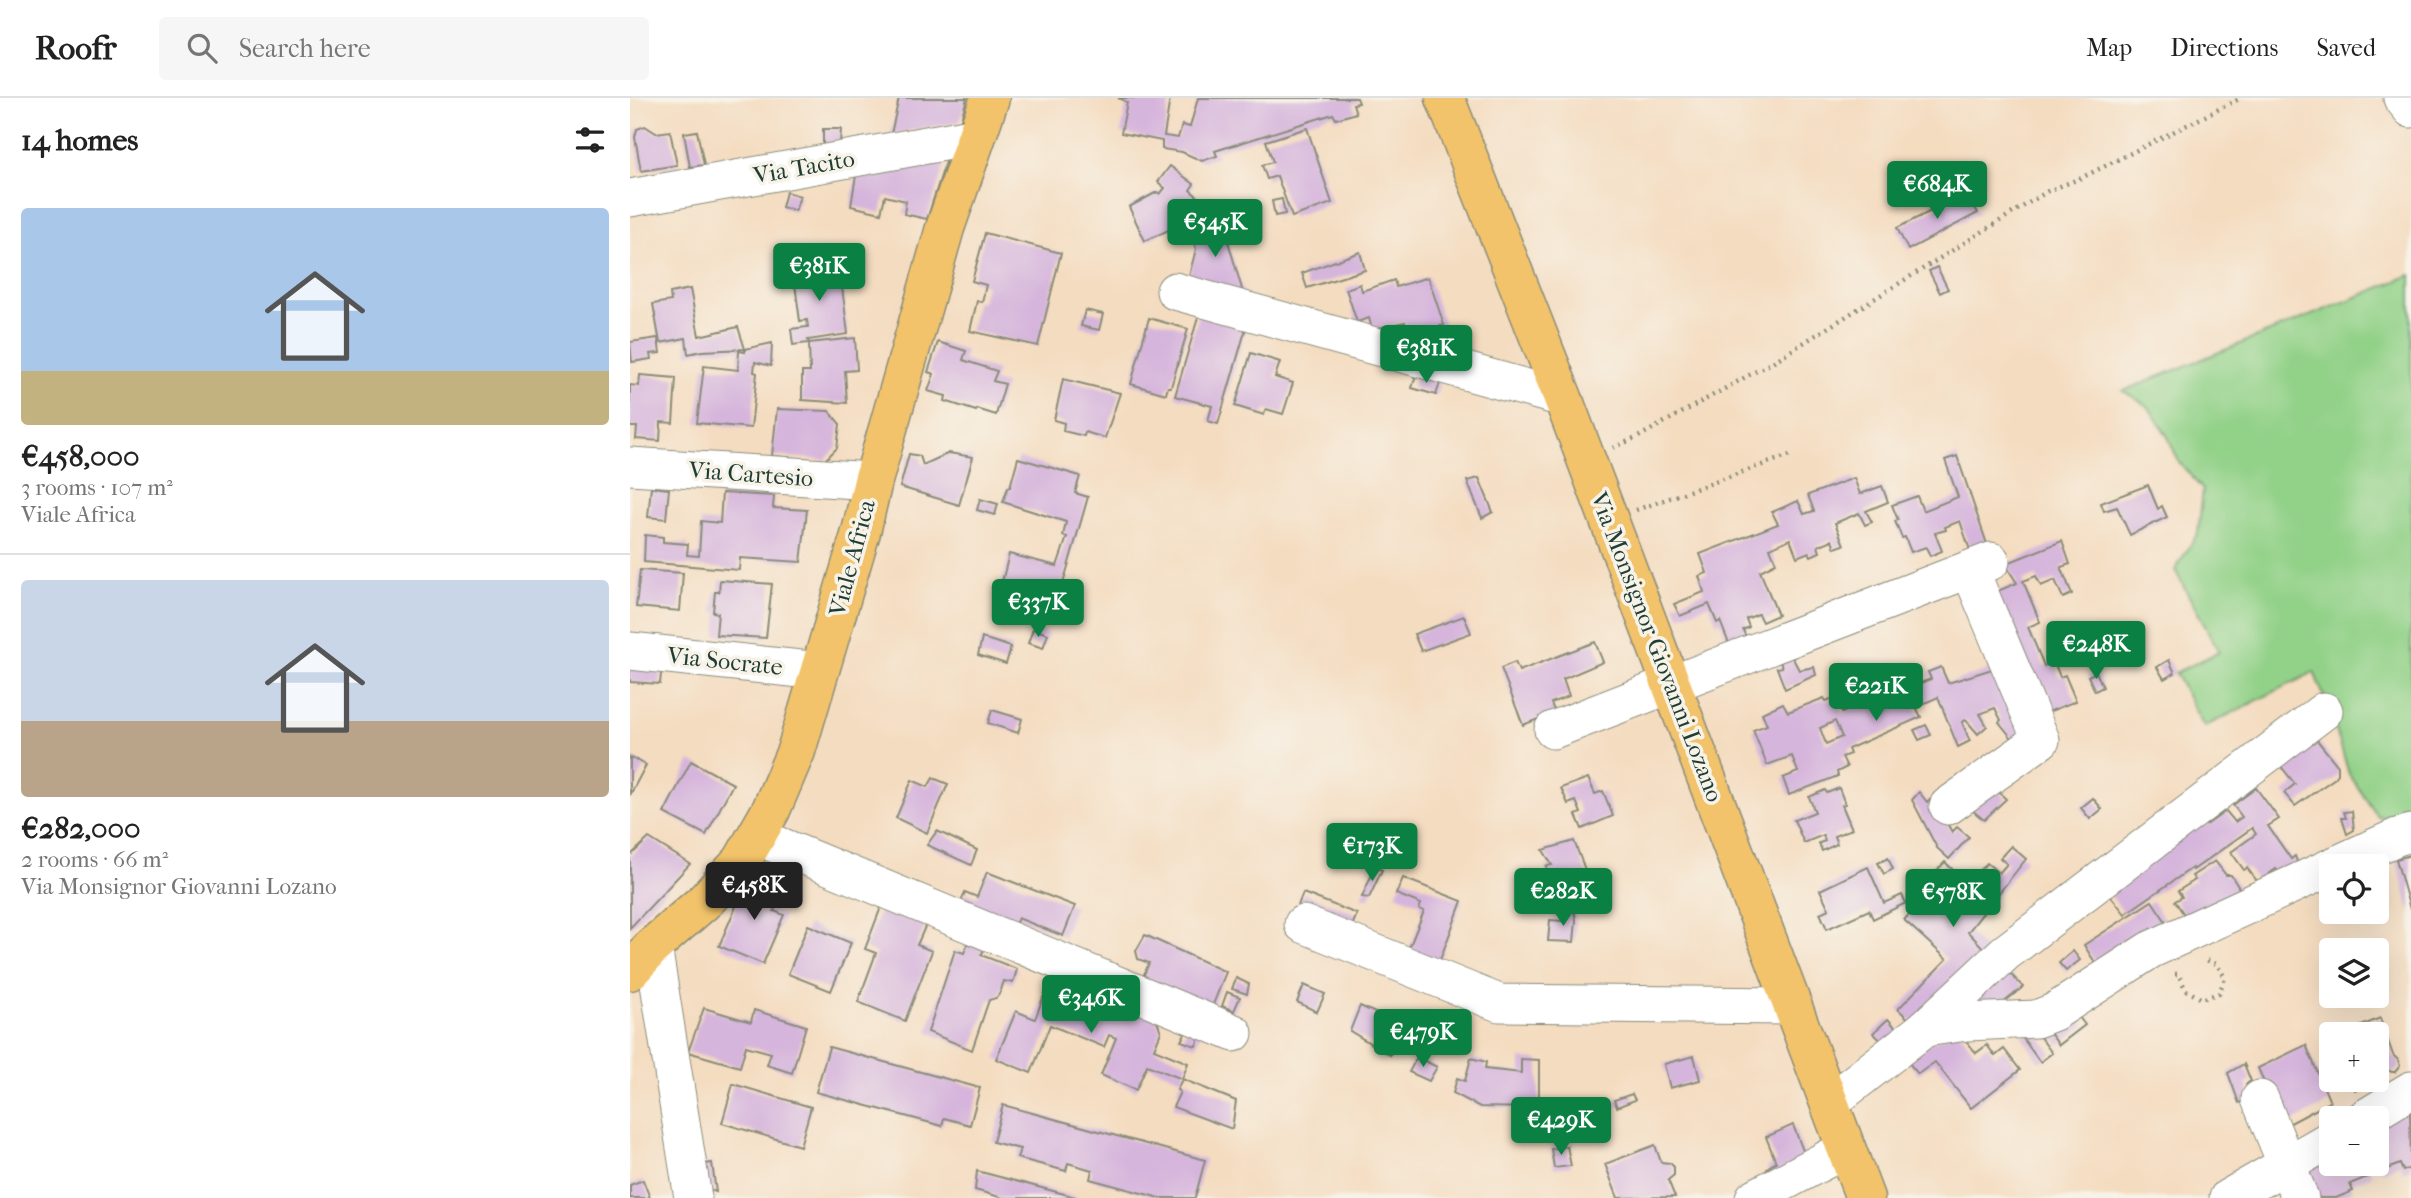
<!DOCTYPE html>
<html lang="en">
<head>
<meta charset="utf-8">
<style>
  body { margin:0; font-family:"IM FELL French Canon",serif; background:#f6f6f6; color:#222; height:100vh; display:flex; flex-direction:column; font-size:26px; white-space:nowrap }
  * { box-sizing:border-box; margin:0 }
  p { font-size:23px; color:#767676 }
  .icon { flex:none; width:38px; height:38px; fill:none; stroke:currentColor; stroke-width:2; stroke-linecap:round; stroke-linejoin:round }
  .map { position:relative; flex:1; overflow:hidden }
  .panel { display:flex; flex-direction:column; background:#fff; width:630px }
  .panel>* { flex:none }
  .tools { position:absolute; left:1689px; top:756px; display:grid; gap:14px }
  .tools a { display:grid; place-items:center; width:70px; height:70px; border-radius:7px; background:#fff; box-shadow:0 7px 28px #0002; font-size:35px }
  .price { position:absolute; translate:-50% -60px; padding:0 16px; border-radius:7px; background:#0b8043; color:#fff; font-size:23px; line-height:46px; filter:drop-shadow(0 2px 4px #0008) }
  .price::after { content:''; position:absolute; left:50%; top:42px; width:21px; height:16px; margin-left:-10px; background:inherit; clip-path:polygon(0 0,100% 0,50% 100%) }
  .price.selected { background:#222; color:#fff }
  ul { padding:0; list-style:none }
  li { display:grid; align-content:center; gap:14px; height:371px; padding:0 21px }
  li+li { border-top:2px solid #e0e0e0 }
  li span { display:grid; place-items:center; height:217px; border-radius:7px; color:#555 }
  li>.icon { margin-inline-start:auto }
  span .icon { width:126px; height:126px; fill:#fffc; stroke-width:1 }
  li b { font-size:30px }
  h2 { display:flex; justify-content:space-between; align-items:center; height:84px; padding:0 21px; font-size:30px }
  header { display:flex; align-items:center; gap:42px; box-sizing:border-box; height:98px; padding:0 35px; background:#fff; border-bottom:2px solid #e0e0e0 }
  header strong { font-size:33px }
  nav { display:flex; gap:38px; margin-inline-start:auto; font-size:24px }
  .search { width:490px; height:63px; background:#f6f6f6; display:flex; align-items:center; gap:18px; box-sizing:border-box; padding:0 24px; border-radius:7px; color:#767676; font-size:26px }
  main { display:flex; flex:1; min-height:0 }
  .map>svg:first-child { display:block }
  .green { fill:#92d188; stroke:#58875e; stroke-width:2 }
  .building { fill:#d6b5dc; fill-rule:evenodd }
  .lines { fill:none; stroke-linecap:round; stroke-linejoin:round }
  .minor-casing { stroke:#8a8c7a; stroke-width:39 }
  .major-casing { stroke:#8a8c7a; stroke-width:41 }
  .path { stroke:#8a8c7a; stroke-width:4.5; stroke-dasharray:2 5; stroke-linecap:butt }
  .minor { stroke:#fff; stroke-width:37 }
  .major { stroke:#f2c36a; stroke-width:38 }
  .labels { text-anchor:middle; stroke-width:7; stroke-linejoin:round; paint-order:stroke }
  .street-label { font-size:24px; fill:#1f3d34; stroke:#f7f3e8 }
</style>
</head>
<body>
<header>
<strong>Roofr</strong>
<div class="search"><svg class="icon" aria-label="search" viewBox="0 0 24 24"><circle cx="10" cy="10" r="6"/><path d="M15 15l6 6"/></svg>Search here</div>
<nav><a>Map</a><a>Directions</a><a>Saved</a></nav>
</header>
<main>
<section class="panel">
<h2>14 homes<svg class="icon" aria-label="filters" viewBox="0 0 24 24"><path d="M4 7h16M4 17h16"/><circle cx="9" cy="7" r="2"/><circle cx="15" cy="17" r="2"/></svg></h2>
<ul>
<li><span style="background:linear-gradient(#a9c7e8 75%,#c2b280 0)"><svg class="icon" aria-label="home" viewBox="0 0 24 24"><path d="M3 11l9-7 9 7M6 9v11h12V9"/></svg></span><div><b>€458,000</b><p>3 rooms · 107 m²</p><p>Viale Africa</p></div></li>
<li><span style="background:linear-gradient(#c9d6e8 65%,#b9a48a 0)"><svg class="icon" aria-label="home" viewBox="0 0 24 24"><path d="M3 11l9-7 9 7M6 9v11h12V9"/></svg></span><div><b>€282,000</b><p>2 rooms · 66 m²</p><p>Via Monsignor Giovanni Lozano</p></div></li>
</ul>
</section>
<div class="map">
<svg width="1781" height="1100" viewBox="0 0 1781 1100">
  <rect width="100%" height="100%" fill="#f7f3e8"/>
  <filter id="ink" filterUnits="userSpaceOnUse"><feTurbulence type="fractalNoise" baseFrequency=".0143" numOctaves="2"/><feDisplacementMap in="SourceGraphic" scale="14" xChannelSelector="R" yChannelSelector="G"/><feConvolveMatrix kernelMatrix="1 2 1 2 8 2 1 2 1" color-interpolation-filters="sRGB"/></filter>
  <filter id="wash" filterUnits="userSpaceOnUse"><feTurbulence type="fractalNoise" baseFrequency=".00686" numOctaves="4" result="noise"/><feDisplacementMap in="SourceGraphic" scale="28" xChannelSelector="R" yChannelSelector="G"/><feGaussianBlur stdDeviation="1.57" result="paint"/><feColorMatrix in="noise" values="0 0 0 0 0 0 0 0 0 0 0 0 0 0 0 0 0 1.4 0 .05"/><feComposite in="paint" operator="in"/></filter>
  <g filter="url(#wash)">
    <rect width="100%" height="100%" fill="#f4dcc0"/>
    <!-- green -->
    <polygon class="green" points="1781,177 1781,714 1748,719 1719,676 1701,615 1684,574 1574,629 1545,575 1589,554 1545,472 1568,435 1573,392 1549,364 1538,339 1518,308 1493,293"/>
    <g id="blocks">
      <!-- building -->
      <g class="building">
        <polygon points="269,0 337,0 330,24 261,36"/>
        <polygon points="488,0 540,0 534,38 548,40 552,27 560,29 568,0 727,0 729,5 723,6 726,15 706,21 703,16 585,53 587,58 572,63 552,54 532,51 532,43 491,35 497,4"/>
        <polygon points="15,28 26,35 40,33 47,67 11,73 5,39 7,31"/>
        <polygon points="677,30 702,105 662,119 647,78 637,81 632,67 643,64 636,43"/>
        <polygon points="193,31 211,31 210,45 193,48"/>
        <polygon points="67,33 74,67 60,69 54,35"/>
        <polygon points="318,56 297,121 274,116 276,103 255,98 251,115 221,108 227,71"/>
        <polygon points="540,68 564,86 560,92 574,104 556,124 515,143 499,109 527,94 530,96 535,90 528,84"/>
        <polygon points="156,94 170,98 165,113 152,109"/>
        <polygon points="1337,95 1348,115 1278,152 1267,130"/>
        <polygon points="652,101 655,116 645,118 642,103"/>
        <polygon points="590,116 614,198 558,182 566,151 563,140 577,135 572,123"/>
        <polygon points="355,135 431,155 408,248 340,233 347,203 352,204 356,187 342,183"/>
        <polygon points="730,154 735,172 677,190 672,175"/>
        <polygon points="162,164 210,173 218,236 178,242 179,245 163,247 161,231 178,229 177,222 170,223"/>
        <polygon points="1307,169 1318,191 1310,195 1299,173"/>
        <polygon points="798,179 814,227 780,238 775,224 742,231 739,220 727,224 716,191 730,186 732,193 764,182 766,189"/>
        <polygon points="60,191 69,238 108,229 115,251 72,253 58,256 56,240 30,245 23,206 41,203 40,195"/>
        <polygon points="455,212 473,216 469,232 451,228"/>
        <polygon points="569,216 616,230 588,326 578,323 582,308 545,298"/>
        <polygon points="519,220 558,231 541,289 538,289 536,296 501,286"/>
        <polygon points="28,240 30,255 20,256 21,261 2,264 0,244"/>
        <polygon points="225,240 227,272 215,273 217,305 172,302 172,274 180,274 179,245"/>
        <polygon points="308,244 336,253 333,262 367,273 363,283 375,286 366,317 347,311 346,313 315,303 316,298 298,293 304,276 298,274"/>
        <polygon points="142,245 141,268 125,264 124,274 127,275 121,330 67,325 74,268 108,272 109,253 115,254 115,251"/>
        <polygon points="621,255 650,264 645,279 663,285 653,316 636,311 634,317 605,308"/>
        <polygon points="10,277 46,280 43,325 31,324 30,343 6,341 7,329 0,329 0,287 9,288"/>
        <polygon points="786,277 810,285 806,297 782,290"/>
        <polygon points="433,281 490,295 475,340 455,334 454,338 433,333 434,325 424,322"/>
        <polygon points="147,311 199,313 210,326 207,350 195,362 142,358"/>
        <polygon points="319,355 343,359 329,407 270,389 279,356 290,358 293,367"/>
        <polygon points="1327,358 1360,455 1343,461 1330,423 1315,429 1316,432 1305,435 1312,453 1300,458 1296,449 1281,454 1275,439 1272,440 1265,423 1268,422 1262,407 1287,398 1293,413 1328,399 1315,362"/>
        <polygon points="388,360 450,378 445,395 458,399 428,503 371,488 379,456 427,468 437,439 433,438 436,424 373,404 378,389 380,389"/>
        <polygon points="849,380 863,414 852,420 837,383"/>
        <polygon points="1224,380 1230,396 1252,388 1258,404 1236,413 1242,424 1235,427 1229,415 1205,425 1214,447 1205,450 1202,442 1188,448 1190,454 1181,458 1179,454 1167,459 1160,441 1140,450 1146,465 1130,473 1148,517 1132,524 1128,516 1116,521 1119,529 1113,532 1120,549 1103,556 1090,523 1087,525 1079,506 1050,518 1044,506 1074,494 1069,478 1077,475 1070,456 1148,426 1142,414 1168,403 1174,416 1184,413 1178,397"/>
        <polygon points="1518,387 1528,411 1532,408 1537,419 1500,437 1487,409 1474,413 1471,405"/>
        <polygon points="21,389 39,391 36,421 18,419"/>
        <polygon points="92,395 144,398 143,410 177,412 171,464 110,460 109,472 14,464 15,437 33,439 33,444 58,446 57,457 69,458 71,423 90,425"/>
        <polygon points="350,401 368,406 365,417 347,412"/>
        <polygon points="1432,443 1440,466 1431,469 1442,496 1433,500 1425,482 1411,488 1406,478 1393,483 1410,524 1398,529 1414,568 1424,564 1430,579 1435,577 1446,603 1408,618 1358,497 1387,485 1375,466"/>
        <polygon points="10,472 53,475 50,513 6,509"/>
        <polygon points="90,482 142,486 136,540 86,537 88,515 83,514 85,494 89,494"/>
        <polygon points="834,518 841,535 791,553 784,536"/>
        <polygon points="403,531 418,536 413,550 398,545"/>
        <polygon points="352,540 381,549 376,566 348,557"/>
        <polygon points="965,544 973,564 933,581 939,598 921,605 927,620 910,626 908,621 893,627 871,570 885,564 889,573"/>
        <polygon points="1159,553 1169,572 1184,569 1186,577 1155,591 1147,570 1152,569 1148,557"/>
        <polygon points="1539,562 1545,575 1534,581 1527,569"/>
        <polygon points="0,563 32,565 30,586 0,584"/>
        <path d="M1311,569L1318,585L1362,571L1397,636L1385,644L1369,624L1371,622L1365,610L1350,616L1357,628L1348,636L1336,622L1332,624L1340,643L1328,649L1308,599L1286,609L1291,619L1218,651L1220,656L1212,659L1217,669L1207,674L1208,678L1159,697L1153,680L1168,674L1162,658L1137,667L1123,632L1137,627L1132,615L1153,605L1158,614L1194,600L1196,603L1206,599L1212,615L1236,604L1233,595L1241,591L1244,596L1266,587L1270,593L1301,581L1298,574ZM1205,623L1212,639L1196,646L1190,630Z"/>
        <polygon points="1466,574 1473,589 1465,593 1458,578"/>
        <polygon points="362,612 392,621 388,635 358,625"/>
        <polygon points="1296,627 1301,637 1289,642 1284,632"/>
        <polygon points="1687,642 1708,668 1708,676 1705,680 1665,708 1654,695 1665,686 1650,667"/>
        <polygon points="0,659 16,667 0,697"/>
        <polygon points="61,663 103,686 76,737 34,715"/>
        <polygon points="303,680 318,686 297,735 266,720 282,682 298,689"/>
        <polygon points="958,680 965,696 973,693 983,718 952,731 946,717 951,715 946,703 938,706 931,690"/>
        <polygon points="1209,690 1215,706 1212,707 1222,731 1204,738 1207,746 1192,753 1189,745 1195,743 1193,737 1174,745 1164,722 1185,714 1179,699 1195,692 1197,695"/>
        <polygon points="1626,690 1649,721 1638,728 1661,761 1665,758 1672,777 1657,786 1646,771 1628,784 1617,770 1614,772 1601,754 1626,736 1622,730 1563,772 1562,770 1495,816 1472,787 1566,713 1576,727 1596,713 1605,724 1612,719 1603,707"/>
        <polygon points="1366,692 1376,701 1354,722 1342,712"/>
        <polygon points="1289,694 1297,704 1302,699 1322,734 1327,729 1339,739 1319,761 1307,750 1282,702"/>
        <polygon points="1463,700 1472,711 1460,721 1451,710"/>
        <polygon points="1722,713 1724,732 1717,736 1712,720 1716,720 1714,714"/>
        <polygon points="307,733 347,752 341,767 297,747"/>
        <polygon points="19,740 60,766 0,830 0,758"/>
        <polygon points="944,743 957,777 934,777 918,780 916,768 922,767 913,752"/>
        <polygon points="1381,748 1396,761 1338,834 1361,858 1287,929 1268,911 1317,861 1274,822 1287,808 1280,800 1315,764 1336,785 1357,765 1369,775 1377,766 1370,760"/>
        <polygon points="1781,757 1781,811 1780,811 1766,761"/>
        <polygon points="1258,760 1263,771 1254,776 1248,765"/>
        <polygon points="1585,763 1596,777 1601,777 1612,795 1583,815 1574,807 1557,821 1545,803 1552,799 1548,793 1565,782 1562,778"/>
        <polygon points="745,769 752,772 739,800 732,799"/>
        <polygon points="1238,769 1254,805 1272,797 1276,805 1243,821 1239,812 1197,831 1190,815 1199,811 1190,792"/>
        <polygon points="357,774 445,808 433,838 388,820 382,833 328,812 335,794 347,799"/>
        <polygon points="123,779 152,793 144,813 154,817 133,866 89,848 110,799 114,800"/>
        <polygon points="773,780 832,803 808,867 777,855 794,813 789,811 791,806 766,796"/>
        <polygon points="944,788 945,801 920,803 920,790"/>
        <polygon points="673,795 727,816 720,833 666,812"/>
        <polygon points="1522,803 1538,827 1466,866 1454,847"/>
        <polygon points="253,804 298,822 287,847 302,853 275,923 228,904 246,855 235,851"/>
        <polygon points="933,812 944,812 946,822 944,844 918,843 920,822 933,823"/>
        <polygon points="178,827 221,845 201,893 158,876"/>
        <polygon points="515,837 596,874 582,909 512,881 519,865 508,861 506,853"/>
        <polygon points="338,845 354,852 351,857 387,871 383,885 374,883 370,895 366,900 359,902 342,952 298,934 325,852 334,855"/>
        <polygon points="1443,853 1450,862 1436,873 1429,865"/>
        <polygon points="1370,865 1393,889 1363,913 1328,921"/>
        <polygon points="423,873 433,877 430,885 448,892 444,903 474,915 477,906 489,911 493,905 525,917 531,934 524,951 558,965 552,981 517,967 506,992 471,977 486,940 479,937 474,949 420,927 401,975 366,961 386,913 405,921"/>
        <polygon points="606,880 619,886 617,896 602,891"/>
        <polygon points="674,887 695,896 687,914 667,904"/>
        <polygon points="597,894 610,899 604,913 592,908"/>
        <polygon points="730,908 763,923 755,944 764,948 760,957 720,933"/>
        <polygon points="74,910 121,924 124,912 176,928 162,975 137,967 141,955 116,948 110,969 58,954"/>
        <polygon points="1446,915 1455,927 1429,947 1420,935"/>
        <polygon points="1750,920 1763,957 1768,962 1770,968 1765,974 1762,974 1757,972 1752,964 1747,965 1753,978 1746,981 1746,936 1718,936 1717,934"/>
        <polygon points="1258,921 1274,939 1260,951 1243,935"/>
        <polygon points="558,930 571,935 566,948 551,943"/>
        <polygon points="1404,931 1422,955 1410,964 1392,939"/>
        <polygon points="1328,932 1346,955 1357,947 1365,958 1374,951 1390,972 1341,1010 1305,964 1288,976 1273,958"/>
        <polygon points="1676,947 1700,1004 1653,1029 1628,970"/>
        <polygon points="199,949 350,990 340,1027 314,1020 312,1028 186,994"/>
        <polygon points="1064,958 1070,982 1040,990 1034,966"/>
        <polygon points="787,959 807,969 799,983 779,974"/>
        <polygon points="841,960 856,964 855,971 891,975 891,961 909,962 909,1010 850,1009 823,995 827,980 835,983"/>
        <polygon points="1614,966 1621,983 1616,986 1621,1000 1609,1005 1598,975"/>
        <polygon points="552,981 606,1003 602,1031 543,1009 550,994 547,992"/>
        <polygon points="1721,982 1746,982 1725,992"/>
        <polygon points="103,986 181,1009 170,1048 92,1025"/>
        <polygon points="1002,996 1005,1002 987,1009 984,1002"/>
        <polygon points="373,1007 575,1062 565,1100 530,1100 460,1081 462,1072 438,1065 436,1073 387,1060 390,1051 363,1044"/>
        <polygon points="1780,1013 1781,1070 1773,1073 1770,1066 1752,1073 1746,1060 1746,1028"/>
        <polygon points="1163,1027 1177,1063 1142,1082 1137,1070 1146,1064 1136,1039"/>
        <polygon points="1025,1047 1031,1064 1040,1065 1044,1069 1044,1077 1038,1082 1045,1099 988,1100 975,1066"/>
        <polygon points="937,1048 941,1068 924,1070 921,1051"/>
        <polygon points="1701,1059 1701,1066 1737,1066 1742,1077 1720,1086 1723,1093 1706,1100 1689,1100 1677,1071"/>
        <polygon points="82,1065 86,1094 71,1089 68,1067"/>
        <polygon points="347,1073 446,1099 445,1100 373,1100 345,1092"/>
        <polygon points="13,1082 20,1100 0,1100 0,1087"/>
      </g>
    </g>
  </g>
  <g filter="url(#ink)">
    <use href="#blocks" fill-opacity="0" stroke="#8a8c7a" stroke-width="2"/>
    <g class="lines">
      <defs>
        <g id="minor">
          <polyline points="1772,0 1781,11"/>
          <polyline points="0,100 347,38"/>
          <polyline points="545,193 933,300"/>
          <polyline points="0,368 243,383"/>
          <polyline points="0,553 190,573"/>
          <polyline points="923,632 1361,463"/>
          <polyline points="1318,708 1411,642 1340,472"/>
          <polyline points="126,738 604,935"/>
          <polyline points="1703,768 1767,739 1781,735"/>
          <polyline points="673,826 869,905 1163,908"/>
          <polyline points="23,848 63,1100"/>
          <polyline points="1295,930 1337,924 1406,921 1424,914 1520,852 1701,769"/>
          <polyline points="1630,1001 1670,1100"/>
          <polyline points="1199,1005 1295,930 1375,855 1694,613"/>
          <polyline points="1735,1020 1781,992"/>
          <polyline points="1124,1100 1216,1051"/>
          <polyline points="1598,1100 1701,1041"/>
        </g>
        <g id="major">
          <polyline points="815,0 933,300 1235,1100"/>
          <polyline points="0,873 23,848 76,802 112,763 141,712 166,653 231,434 243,383 315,130 360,0"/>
        </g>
      </defs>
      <!-- minor casing -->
      <use href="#minor" class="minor-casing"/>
      <!-- major casing -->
      <use href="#major" class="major-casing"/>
      <!-- path -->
      <g class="path">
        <polyline points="983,350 1008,339 1141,265 1418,93 1451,80 1611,0"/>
        <polyline points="1006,412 1160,357"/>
        <polyline points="1545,876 1548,876 1556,892 1572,901 1589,895 1595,880 1587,866 1573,861"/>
      </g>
      <!-- minor -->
      <use href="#minor" class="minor"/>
      <!-- major -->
      <use href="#major" class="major"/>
    </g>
  </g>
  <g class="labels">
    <!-- street labels -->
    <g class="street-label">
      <text transform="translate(174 69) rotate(-10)" y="8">Via Tacito</text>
      <text transform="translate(121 376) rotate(4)" y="8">Via Cartesio</text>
      <text transform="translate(222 460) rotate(-75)" y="8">Viale Africa</text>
      <text transform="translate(1027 549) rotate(69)" y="8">Via Monsignor Giovanni Lozano</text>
      <text transform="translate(95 563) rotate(6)" y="8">Via Socrate</text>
    </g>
  </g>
</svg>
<div class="tools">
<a><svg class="icon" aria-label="locate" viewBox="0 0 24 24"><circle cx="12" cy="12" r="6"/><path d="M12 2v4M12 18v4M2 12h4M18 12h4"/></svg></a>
<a><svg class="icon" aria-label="layers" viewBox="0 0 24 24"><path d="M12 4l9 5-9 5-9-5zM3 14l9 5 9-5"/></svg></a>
<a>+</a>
<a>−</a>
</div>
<b class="price" style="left:1307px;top:123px">€684K</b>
<b class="price" style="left:585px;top:161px">€545K</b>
<b class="price" style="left:189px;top:205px">€381K</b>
<b class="price" style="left:796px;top:287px">€381K</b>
<b class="price" style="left:408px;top:541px">€337K</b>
<b class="price" style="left:1466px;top:583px">€248K</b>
<b class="price" style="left:1246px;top:625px">€221K</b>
<b class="price" style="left:742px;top:785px">€173K</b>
<b class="price selected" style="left:124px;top:824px">€458K</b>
<b class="price" style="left:933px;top:830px">€282K</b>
<b class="price" style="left:1323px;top:831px">€578K</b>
<b class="price" style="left:461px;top:937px">€346K</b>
<b class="price" style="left:793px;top:971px">€479K</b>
<b class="price" style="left:931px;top:1059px">€429K</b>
</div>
</main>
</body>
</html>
